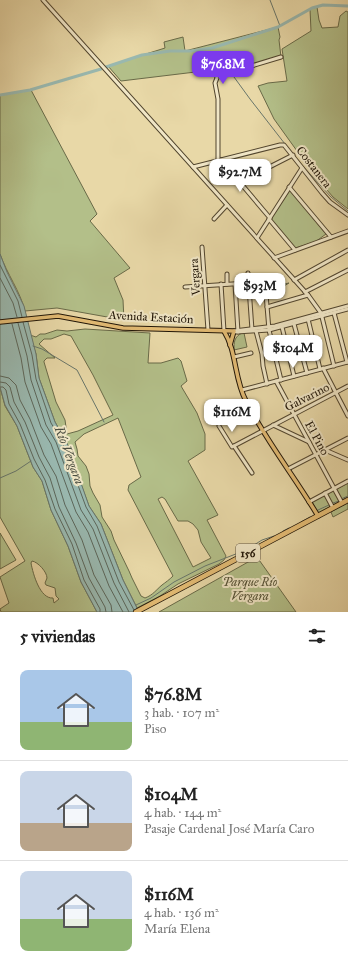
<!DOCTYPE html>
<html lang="es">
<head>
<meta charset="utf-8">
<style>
  body { margin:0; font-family:"IM FELL Great Primer",serif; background:#f2f2f2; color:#222; height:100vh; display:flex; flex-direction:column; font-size:15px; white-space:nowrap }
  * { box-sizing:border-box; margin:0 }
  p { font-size:13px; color:#767676 }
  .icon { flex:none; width:22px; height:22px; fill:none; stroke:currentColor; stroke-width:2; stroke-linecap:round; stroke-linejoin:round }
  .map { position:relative; height:612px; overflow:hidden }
  .details { display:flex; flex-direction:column; background:#fff; flex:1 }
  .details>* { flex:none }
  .price { position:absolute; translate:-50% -34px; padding:0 9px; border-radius:8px; background:#fff; color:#222; font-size:13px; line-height:26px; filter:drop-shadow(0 1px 2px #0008) }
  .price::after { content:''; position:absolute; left:50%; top:24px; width:12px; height:9px; margin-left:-6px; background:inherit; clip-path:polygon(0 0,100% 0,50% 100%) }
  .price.active { background:#7c3aed; color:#fff }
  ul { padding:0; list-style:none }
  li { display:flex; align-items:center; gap:12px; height:100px; padding:0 20px }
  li+li { border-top:1px solid #e0e0e0 }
  li span { display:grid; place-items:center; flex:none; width:112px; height:80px; border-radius:8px; color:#555 }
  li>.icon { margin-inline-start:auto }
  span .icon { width:48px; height:48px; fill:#fffc; stroke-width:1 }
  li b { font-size:17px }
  h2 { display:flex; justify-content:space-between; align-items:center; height:48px; padding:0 20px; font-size:17px }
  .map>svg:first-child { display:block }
  .green { fill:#b3bf89; stroke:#696a48; fill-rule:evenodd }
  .water { fill:#99b8af; stroke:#68766b }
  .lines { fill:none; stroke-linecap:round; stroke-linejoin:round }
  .shore { stroke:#5c665a; stroke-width:1 }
  .stream { stroke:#68766b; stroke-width:1 }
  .canal { stroke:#99b8af; stroke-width:3 }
  .minor-casing { stroke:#51452e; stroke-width:5 }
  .major-casing { stroke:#1f1406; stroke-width:5.5 }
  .highway-casing { stroke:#1f1406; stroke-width:6 }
  .minor { stroke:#f0e6c6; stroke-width:3 }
  .major { stroke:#e4bc74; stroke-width:3.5 }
  .highway { stroke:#e4bc74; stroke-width:4.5 }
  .labels { text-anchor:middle; stroke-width:4; stroke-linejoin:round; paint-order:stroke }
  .shield { fill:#f0e6c6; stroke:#5e5340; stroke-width:1 }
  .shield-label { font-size:11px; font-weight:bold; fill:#1f1406 }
  .street-label { font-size:12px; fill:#1f1406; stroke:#f0e6c6 }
  .park-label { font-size:12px; font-style:italic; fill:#535034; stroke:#f0e6c6 }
  .water-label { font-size:13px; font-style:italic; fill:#4a4d41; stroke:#f0e6c6 }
</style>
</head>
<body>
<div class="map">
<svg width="348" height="612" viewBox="0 0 348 612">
  <rect width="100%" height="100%" fill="#e8d8a7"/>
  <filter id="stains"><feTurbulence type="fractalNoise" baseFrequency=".005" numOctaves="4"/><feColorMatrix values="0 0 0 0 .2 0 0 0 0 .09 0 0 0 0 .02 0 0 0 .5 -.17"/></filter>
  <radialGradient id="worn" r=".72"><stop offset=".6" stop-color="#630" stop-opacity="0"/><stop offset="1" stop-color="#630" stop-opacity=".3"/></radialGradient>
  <!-- green -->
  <g class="green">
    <polygon points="317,7 319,20 322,28 338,27 340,16 346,11 348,12 348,209 333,197 315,176 274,119 258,86 268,83 287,81 282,49 311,31 310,9"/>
    <polygon points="278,27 280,37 279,40 281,57 234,69 225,63 212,70 121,81 108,66 165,48 164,42 183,37 185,51"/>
    <path d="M31,90L97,214L90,221L130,268L114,278L123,300L124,320L57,308L25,311C20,291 7,274 0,254V95Z"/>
    <polygon points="290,190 326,234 315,242 295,248 271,219"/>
    <polygon points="268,282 275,282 280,285 289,283 284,286 268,289"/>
    <path d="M85,329L150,333L148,363H161L178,358L181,361L187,381L181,386L197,413L205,434V450L188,461L218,515L207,520L226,556L224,560L219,564L178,584L160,596L137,608L123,580L101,524L89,506L64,438L55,422L39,378L36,354L30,335L36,337L40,334H45L57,330L67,331ZM64,334L71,336L93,375L113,415L78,431L67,434L65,420L56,402L44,362V361L47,358H55L39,344L44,339H51ZM118,418L141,477L129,485L128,490L173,576C169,580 166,582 162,585C156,590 153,595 145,598L141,596L132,578L129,571L114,540L111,531L102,517L100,505L93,493L90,486L89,474L86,466L78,456L77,449L75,442L84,434ZM162,497L165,499L178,521H188L193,524L198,530L201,542L211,558L193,567L158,499Z"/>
    <path d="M242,333H244L247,347L234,350C234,342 234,337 242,333Z"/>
    <path d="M0,387L5,406L17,426L33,467L42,481L51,510L68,546L81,582L97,612H1L0,609L9,603L0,577L25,561L0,517ZM32,561C38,562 47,572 47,578L45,583L46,585L55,588L56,596L59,599L54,603L53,598C40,599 33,574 31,563Z"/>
    <polygon points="348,483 348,497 318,513 312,502"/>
    <polygon points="348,502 348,509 333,517 331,512"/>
    <polygon points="0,533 16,560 0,569"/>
    <polygon points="257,557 296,612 159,612"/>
  </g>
  <!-- water -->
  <polygon class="water" points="0,254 7,272 24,306 36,354 39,378 55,422 67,443 89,506 101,524 123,580 139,612 97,612 81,582 68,546 51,510 42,481 33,467 17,426 5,405 0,387"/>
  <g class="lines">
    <!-- shore -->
    <g class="shore">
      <polyline points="0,265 18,301 22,317"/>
      <polyline points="0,278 13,303 17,317"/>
      <polyline points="23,322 32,355 36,379 51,423 61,439 86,507 97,526 119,582 134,610"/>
      <polyline points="18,323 27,356 31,380 46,425 56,442 81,510 93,529 114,583 129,612"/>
      <polyline points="12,324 21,358 25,382 41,427 51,444 76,512 88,532 109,586 123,612"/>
      <polyline points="0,376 9,378 16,385 20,400 30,419 44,455 56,476 65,505 82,540 94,575 111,605 112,612"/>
      <polyline points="0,382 6,383 10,387 14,402 25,422 39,457 50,478 59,507 76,543 89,578 105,607 106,612"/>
      <polyline points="0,387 3,387 6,390 9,404 20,424 34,459 45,480 55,509 72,544 84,580 100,609 100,612"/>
    </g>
    <!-- stream -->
    <g class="stream">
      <polyline points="270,0 280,26"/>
      <polyline points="201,50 216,65"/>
      <polyline points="219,68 225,69 234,77 250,99 299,162 331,197 348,211"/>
      <polyline points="33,346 42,349 77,370 104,422"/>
      <polyline points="0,478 16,471 31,461"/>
      <polyline points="341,499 348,496"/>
      <polyline points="333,503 339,501"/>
      <polyline points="318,510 329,505"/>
      <polyline points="301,522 310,517"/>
      <polyline points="283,531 289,528"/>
      <polyline points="136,605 151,598 174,582 205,566 246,550 262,540 274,536"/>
    </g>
    <!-- canal -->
    <g class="canal">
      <polyline points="106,67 142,55 170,51 191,51 212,48 278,27 312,8 323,5 348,6"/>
      <polyline points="0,95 30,90 101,69"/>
    </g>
    <defs>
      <g id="minor">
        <polyline points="43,0 308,295 321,313 334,366"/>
        <path d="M218,160V99L215,83L217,78L215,70L218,64L220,63C226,65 230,69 235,71L281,57"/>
        <polyline points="221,160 270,218"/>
        <polyline points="193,167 280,145 284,145 322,193 330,202 348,215"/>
        <polyline points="240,182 293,155"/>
        <polyline points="289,187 331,237"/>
        <polyline points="214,219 227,205"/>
        <polyline points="269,219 295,250"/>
        <polyline points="257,238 302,168"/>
        <polyline points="202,247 208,330"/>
        <polyline points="274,258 348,231"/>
        <polyline points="248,273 252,330"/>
        <polyline points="227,274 227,284"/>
        <polyline points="294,280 348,250"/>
        <polyline points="221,284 224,331"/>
        <polyline points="235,284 238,332"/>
        <polyline points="185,287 265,282 269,330 281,380"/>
        <polyline points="305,292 348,270"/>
        <polyline points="267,307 308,295"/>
        <polyline points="334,313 347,362"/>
        <polyline points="308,319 320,369"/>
        <polyline points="294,324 307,373"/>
        <polyline points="282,327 294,376"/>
        <polyline points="234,331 275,326 348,306"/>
        <polyline points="256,331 262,354 263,366 267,384"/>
        <polyline points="236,332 269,330 348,309"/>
        <polyline points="234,357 251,353"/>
        <polyline points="323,368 348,416"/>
        <polyline points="276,381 342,503"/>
        <polyline points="242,390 348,362"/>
        <polyline points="273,425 309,442"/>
        <polyline points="219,426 232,447 348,386"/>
        <polyline points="234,446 252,473"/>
        <polyline points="325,450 348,460"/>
        <polyline points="288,469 348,438"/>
        <polyline points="325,493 333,508"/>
        <polyline points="309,502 348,481"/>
      </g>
      <g id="major">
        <polyline points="0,322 58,316 123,328 234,331 230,345"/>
        <path d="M224,331C237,352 234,379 246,401C266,441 295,477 318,516"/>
      </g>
      <polyline id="highway" points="136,612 348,500"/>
    </defs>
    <!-- minor casing -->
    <use href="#minor" class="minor-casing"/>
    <!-- major casing -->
    <use href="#major" class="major-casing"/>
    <!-- highway casing -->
    <use href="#highway" class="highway-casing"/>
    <!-- minor -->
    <use href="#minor" class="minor"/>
    <!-- major -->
    <use href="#major" class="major"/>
    <!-- highway -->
    <use href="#highway" class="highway"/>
  </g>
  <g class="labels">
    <!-- shield labels -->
    <rect class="shield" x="236" y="544" width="24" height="18" rx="3"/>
    <g class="shield-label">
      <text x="248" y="557">156</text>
    </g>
    <!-- street labels -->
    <g class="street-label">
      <text transform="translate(314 167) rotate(52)" y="4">Costanera</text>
      <text transform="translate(195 277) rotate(-94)" y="4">Vergara</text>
      <text transform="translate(151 317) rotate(3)" y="4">Avenida Estación</text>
      <text transform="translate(307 397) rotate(-27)" y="4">Galvarino</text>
      <text transform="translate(317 438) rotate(61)" y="4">El Pino</text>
    </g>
    <!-- park labels -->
    <g class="park-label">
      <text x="250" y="586">Parque Río<tspan x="250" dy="14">Vergara</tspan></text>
    </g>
    <!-- water labels -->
    <g class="water-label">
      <text transform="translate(70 455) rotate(69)" y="5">Río Vergara</text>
    </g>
  </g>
  <rect width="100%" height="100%" filter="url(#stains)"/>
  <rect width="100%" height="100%" fill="url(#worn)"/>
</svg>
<b class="price active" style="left:223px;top:85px">$76.8M</b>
<b class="price" style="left:240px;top:193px">$92.7M</b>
<b class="price" style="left:260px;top:307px">$93M</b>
<b class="price" style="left:293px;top:369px">$104M</b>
<b class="price" style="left:232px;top:433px">$116M</b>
</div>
<section class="details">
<h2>5 viviendas<svg class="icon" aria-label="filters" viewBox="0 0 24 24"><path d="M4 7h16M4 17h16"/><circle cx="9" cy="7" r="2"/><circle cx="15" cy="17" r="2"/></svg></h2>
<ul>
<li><span style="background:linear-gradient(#a9c7e8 65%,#8fb573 0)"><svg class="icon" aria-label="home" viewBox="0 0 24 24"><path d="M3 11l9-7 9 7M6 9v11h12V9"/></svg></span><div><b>$76.8M</b><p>3 hab. · 107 m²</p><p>Piso</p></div></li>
<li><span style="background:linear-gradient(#c9d6e8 65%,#b9a48a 0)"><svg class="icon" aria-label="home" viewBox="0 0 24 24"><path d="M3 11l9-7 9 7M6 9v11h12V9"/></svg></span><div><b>$104M</b><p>4 hab. · 144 m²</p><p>Pasaje Cardenal José María Caro</p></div></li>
<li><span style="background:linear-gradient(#c9d6e8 60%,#8fb573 0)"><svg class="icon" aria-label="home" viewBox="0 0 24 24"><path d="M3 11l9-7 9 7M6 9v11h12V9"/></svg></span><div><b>$116M</b><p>4 hab. · 136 m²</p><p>María Elena</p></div></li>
</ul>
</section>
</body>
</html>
